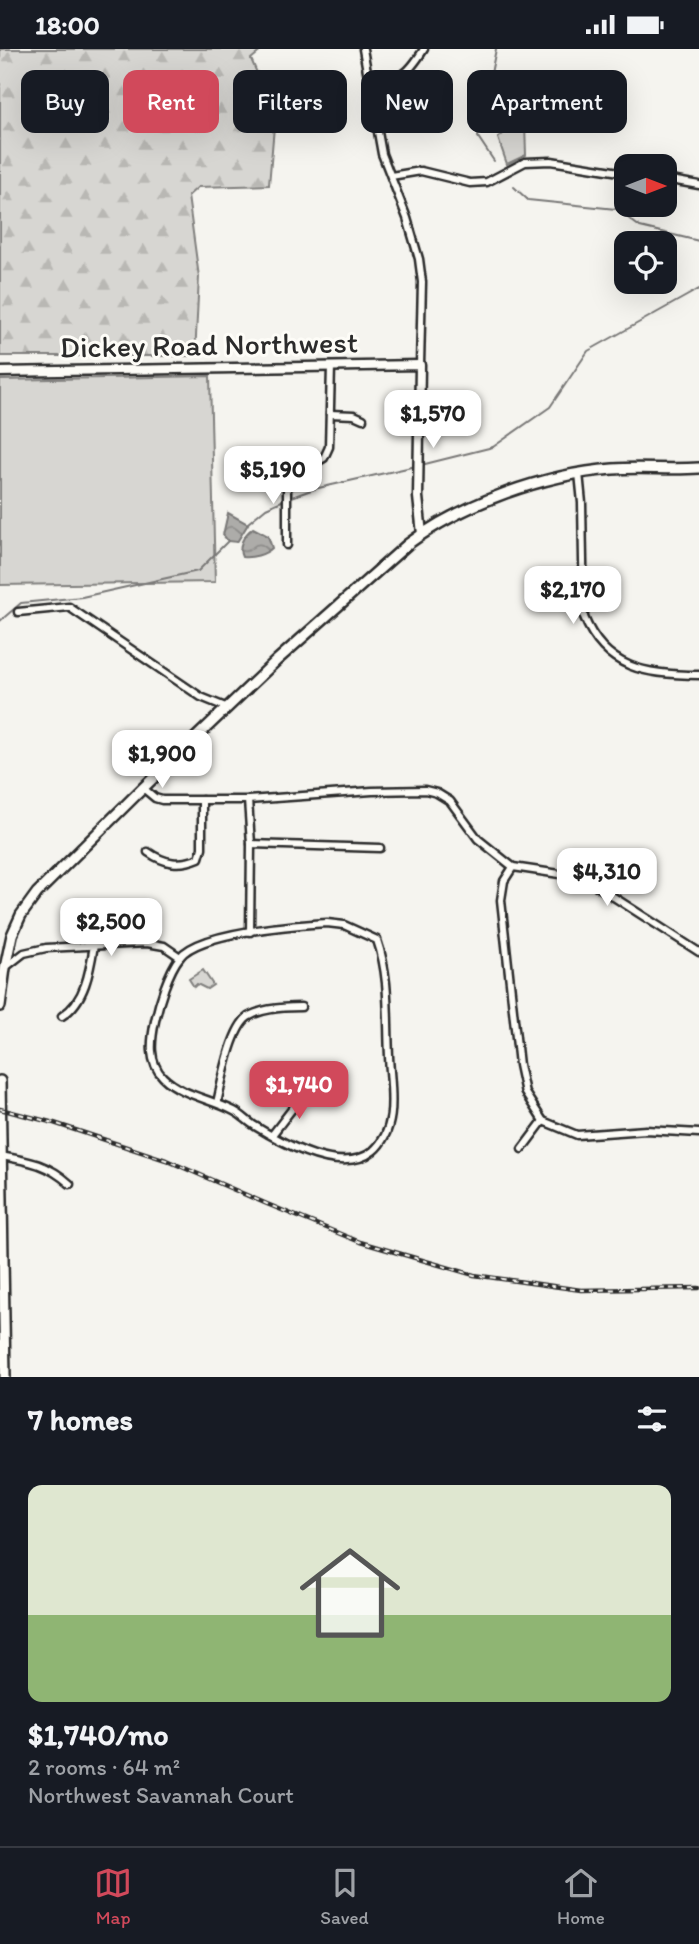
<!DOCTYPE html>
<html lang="en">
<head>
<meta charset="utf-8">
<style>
  body { margin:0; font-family:Itim,sans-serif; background:#242831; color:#f1f3f6; height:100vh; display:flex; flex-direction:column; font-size:26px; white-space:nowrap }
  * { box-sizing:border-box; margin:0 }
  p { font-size:23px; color:#9ea1a6 }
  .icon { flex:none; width:38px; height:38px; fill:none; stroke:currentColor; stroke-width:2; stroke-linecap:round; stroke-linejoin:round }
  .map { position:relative; height:1328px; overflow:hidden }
  .sheet { display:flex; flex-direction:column; background:#171b24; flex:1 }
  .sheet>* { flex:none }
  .hud { position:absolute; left:21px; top:21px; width:658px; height:63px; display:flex; gap:14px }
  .needle { width:46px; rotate:90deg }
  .fabs { position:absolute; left:614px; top:105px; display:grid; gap:14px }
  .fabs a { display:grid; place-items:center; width:63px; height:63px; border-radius:14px; background:#171b24; box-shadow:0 7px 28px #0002; font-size:35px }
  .price { position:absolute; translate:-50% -60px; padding:0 16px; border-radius:14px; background:#fff; color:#222; font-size:23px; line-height:46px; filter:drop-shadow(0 2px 4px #0008) }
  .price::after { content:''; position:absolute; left:50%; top:42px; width:21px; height:16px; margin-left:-10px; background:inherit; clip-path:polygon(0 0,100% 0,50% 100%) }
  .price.on { background:#d1495b; color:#fff }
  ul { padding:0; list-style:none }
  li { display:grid; align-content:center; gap:14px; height:371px; padding:0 28px }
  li+li { border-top:2px solid #363941 }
  li span { display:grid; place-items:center; height:217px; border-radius:14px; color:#555 }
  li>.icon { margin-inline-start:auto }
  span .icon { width:126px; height:126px; fill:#fffc; stroke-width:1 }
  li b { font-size:30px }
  h2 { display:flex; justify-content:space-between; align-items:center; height:84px; padding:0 28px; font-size:30px }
  .pill { padding:0 24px; border-radius:14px; background:#171b24; box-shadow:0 7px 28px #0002; font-size:24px; line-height:63px }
  .pill.on { background:#d1495b; color:#fff }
  .status { display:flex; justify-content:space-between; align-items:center; height:49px; padding:0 35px; background:#171b24; direction:ltr }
  .status svg { height:19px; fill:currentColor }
  .menu { display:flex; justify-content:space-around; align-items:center; height:98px; border-top:2px solid #363941; background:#171b24; font-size:19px; color:#9ea1a6 }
  .menu a { display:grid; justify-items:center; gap:4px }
  .menu .on { color:#d1495b }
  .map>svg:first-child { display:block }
  .green { fill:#d7d6d2; stroke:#81807e; stroke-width:2 }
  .forest { fill:url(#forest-firs); stroke:#81807e; stroke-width:2 }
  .water { fill:url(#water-waves); stroke:#797877; stroke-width:2 }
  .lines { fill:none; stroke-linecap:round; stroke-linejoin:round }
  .stream { stroke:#797877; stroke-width:2 }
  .minor-casing { stroke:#2b2b2b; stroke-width:11 }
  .tertiary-casing { stroke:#2b2b2b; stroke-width:13 }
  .secondary-casing { stroke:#2b2b2b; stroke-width:14 }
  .minor { stroke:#fdfcf7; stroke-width:6 }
  .tertiary { stroke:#fdfcf7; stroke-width:8 }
  .secondary { stroke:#fdfcf7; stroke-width:9 }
  .rail-casing { stroke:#2b2b2b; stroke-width:4.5 }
  .rail { stroke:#fdfcf7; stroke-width:2; stroke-dasharray:5; stroke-linecap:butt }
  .labels { text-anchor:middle; stroke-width:6; stroke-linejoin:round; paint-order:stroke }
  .street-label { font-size:30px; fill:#2b2b2b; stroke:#fdfcf7 }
</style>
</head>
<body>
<div class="status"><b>18:00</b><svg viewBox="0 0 49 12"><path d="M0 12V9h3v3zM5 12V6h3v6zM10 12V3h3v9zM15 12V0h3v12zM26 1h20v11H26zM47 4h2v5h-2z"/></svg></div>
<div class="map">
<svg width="699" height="1328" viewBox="0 0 699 1328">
  <defs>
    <pattern id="forest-firs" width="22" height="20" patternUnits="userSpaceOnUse" patternTransform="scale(1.75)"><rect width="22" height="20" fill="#d7d6d2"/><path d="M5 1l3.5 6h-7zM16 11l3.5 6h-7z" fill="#b9b8b4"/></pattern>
    <pattern id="water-waves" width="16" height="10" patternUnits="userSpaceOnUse" patternTransform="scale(1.75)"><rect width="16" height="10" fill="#adaca9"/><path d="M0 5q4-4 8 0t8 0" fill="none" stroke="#8d8c8a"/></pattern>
  </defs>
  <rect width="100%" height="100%" fill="#f5f4ef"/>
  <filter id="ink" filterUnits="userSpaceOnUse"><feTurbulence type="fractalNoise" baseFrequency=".0143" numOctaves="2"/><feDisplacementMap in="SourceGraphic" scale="14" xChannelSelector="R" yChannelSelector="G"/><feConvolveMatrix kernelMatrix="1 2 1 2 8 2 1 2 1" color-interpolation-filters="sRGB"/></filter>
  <g filter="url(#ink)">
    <!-- green -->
    <g class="green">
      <polygon points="525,74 526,106 507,115 498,89 514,76"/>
      <polygon points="210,327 215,533 0,536 0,331"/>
      <polygon points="203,921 213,936 207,940 197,935 194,938 189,930"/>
    </g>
    <!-- forest -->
    <polygon class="forest" points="0,0 263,0 251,10 275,66 269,136 198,138 188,147 199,228 195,307 0,307"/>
    <!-- water -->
    <g class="water">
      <polygon points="228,464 248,475 237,493 228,492 223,486"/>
      <path d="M253,479L268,487L272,499C265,506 252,509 242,508C237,498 244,485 253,479Z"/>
    </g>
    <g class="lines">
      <!-- stream -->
      <g class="stream">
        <polyline points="494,112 478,88 496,0"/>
        <polyline points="514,138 528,151 616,160 640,178 699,192"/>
        <polyline points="421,416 493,398 550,358 588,302 699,240"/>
        <polyline points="289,449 314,440 416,417"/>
        <polyline points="248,474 266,459 284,451"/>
        <polyline points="0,572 21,554 82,548 198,522 228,492"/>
      </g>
      <defs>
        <g id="minor">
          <polyline points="363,0 382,105 407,169 419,210 422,233 420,316"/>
          <path d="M369,33C403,27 405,30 424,0"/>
          <polyline points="391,127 421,122 470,134 487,133 525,113 551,112 626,124"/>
          <polyline points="665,130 699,136"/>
          <polyline points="330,365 354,366 363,370"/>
          <polyline points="287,417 287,496"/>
          <polyline points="262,418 310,417 324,409 329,398 331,317"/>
          <path d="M579,424L582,454L584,568C605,620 647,626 699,626"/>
          <polyline points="18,563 69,558 201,648 228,659"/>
          <polyline points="143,739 155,749 162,751 248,751 372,742 425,741 437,744 450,752 478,790 513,818 573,827 595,836 699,903"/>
          <polyline points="248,751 251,795 250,883"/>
          <polyline points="251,795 380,799"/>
          <path d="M148,803C165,815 180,817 199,809L202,799V751"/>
          <polyline points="513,818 504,832 501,851 519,1016 525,1044 543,1072 577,1086 646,1081 699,1084"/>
          <path d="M327,874L344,876L377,891C390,928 387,968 389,1007C390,1037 400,1079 373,1102C342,1127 284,1095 255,1077C248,1073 242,1066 234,1062C211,1050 181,1046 163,1028C148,1013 151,991 155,972C159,954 168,923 180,908C199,883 295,876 327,874Z"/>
          <polyline points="6,918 24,904 46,899 147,894 164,897 180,908"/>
          <path d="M62,967C85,953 90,921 94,896"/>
          <path d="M217,1054C222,1033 231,980 248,968C262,959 285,958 301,958"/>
          <polyline points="272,1086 306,1042"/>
          <polyline points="522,1100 543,1072"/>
          <path d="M1,1107C29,1112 48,1115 70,1135"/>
        </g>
        <polyline id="tertiary" points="0,323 420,316 418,448 422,485"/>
        <g id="secondary">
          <path d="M0,957L5,919L12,886L21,866L37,844L143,739L276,612L408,495C463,454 545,425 613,420C642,418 670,421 699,419"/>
          <polyline points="0,1032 5,1328"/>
        </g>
      </defs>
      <!-- minor casing -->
      <use href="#minor" class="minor-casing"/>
      <!-- tertiary casing -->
      <use href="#tertiary" class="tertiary-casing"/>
      <!-- secondary casing -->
      <use href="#secondary" class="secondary-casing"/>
      <!-- minor -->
      <use href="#minor" class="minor"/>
      <!-- tertiary -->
      <use href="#tertiary" class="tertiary"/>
      <!-- secondary -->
      <use href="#secondary" class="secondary"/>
      <defs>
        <polyline id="rail" points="0,1060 54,1074 166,1111 267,1155 360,1193 474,1226 581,1241 699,1239"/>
      </defs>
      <!-- rail casing -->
      <use href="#rail" class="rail-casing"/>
      <!-- rail -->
      <use href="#rail" class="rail"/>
    </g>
  </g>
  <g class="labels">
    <!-- street labels -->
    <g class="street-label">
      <text transform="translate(209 296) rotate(-1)" y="10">Dickey Road Northwest</text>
    </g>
  </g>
</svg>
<div class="fabs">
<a><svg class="needle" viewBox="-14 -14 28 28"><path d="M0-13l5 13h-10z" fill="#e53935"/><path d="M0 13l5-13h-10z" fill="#9ea1a6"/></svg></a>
<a><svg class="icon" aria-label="locate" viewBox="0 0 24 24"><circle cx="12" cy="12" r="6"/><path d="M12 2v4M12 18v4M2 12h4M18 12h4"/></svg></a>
</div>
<b class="price" style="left:433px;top:401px">$1,570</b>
<b class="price" style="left:273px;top:457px">$5,190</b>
<b class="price" style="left:573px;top:577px">$2,170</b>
<b class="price" style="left:162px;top:741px">$1,900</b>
<b class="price" style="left:607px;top:859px">$4,310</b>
<b class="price" style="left:111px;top:909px">$2,500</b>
<b class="price on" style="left:299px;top:1072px">$1,740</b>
<div class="hud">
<a class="pill">Buy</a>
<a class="pill on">Rent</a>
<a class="pill">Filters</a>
<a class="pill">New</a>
<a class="pill">Apartment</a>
</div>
</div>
<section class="sheet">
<h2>7 homes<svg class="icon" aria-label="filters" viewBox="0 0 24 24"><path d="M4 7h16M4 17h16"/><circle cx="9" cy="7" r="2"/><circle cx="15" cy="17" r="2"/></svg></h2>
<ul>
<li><span style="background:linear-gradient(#dfe7d0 60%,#8fb573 0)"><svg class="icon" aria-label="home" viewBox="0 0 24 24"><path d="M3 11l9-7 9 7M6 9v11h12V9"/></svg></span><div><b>$1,740/mo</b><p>2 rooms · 64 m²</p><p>Northwest Savannah Court</p></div></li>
</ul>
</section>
<nav class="menu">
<a class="on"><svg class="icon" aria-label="map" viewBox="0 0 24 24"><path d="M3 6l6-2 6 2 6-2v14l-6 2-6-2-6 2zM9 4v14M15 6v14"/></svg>Map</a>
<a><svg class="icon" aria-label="saved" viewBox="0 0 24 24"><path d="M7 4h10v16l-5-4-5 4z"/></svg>Saved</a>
<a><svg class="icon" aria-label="home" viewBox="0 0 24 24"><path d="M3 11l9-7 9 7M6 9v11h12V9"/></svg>Home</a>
</nav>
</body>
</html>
